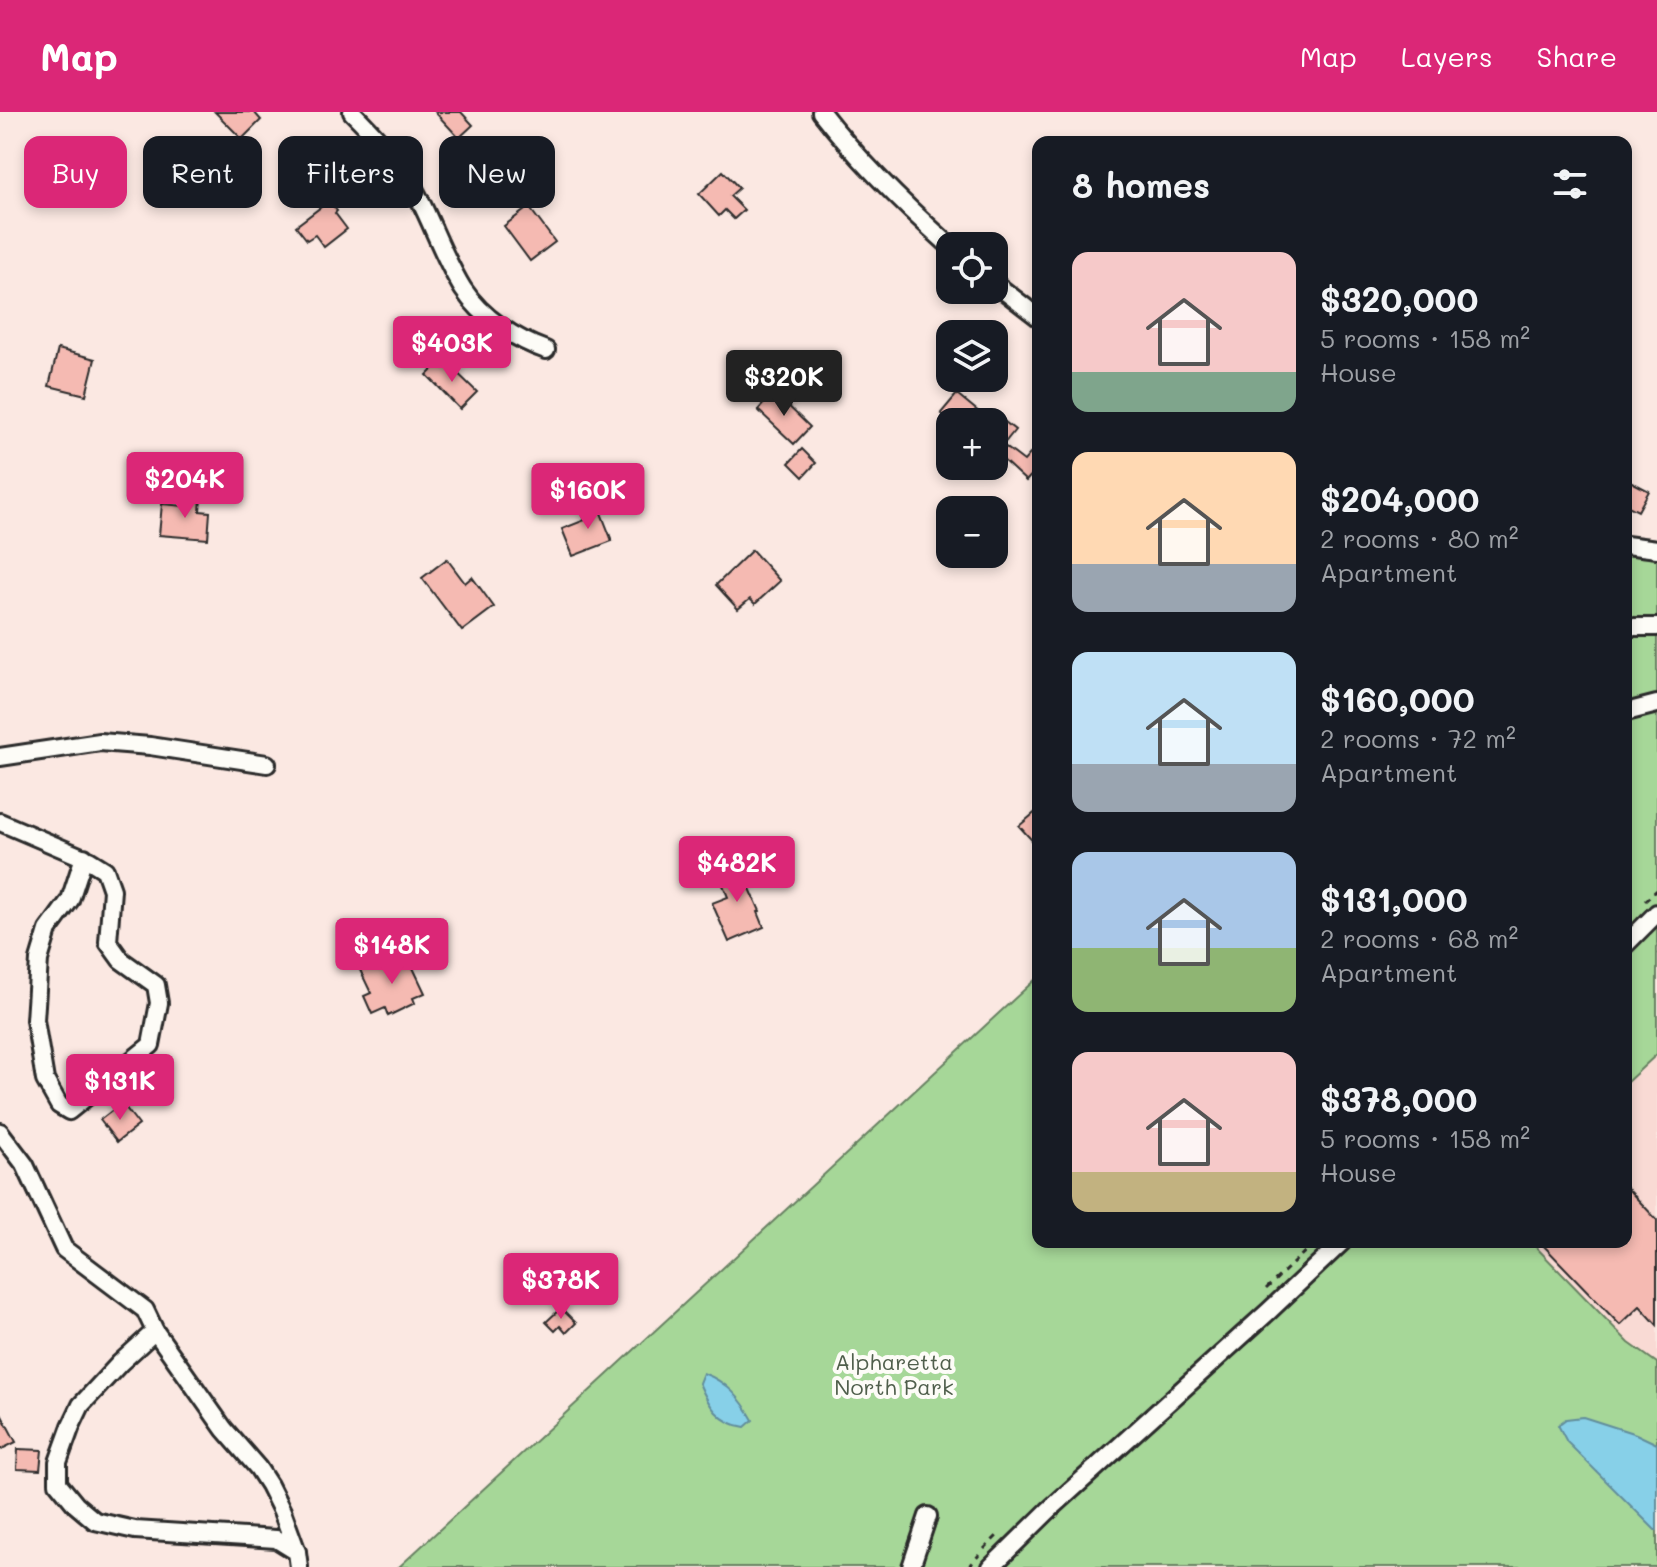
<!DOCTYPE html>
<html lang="en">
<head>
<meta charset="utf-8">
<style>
  body { margin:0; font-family:Mali,sans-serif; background:#242831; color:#f1f3f6; height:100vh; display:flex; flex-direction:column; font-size:30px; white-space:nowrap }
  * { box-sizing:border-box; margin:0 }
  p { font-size:26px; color:#9ea1a6 }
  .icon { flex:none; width:44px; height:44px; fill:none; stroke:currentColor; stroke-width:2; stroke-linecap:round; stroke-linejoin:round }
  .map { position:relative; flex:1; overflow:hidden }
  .sheet { position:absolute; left:1032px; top:24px; width:600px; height:1112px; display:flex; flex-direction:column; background:#171b24; border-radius:16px; box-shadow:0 4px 12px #0003 }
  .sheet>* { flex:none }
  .banner { position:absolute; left:24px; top:24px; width:760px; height:72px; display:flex; gap:16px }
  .fabs { position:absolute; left:936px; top:120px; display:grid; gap:16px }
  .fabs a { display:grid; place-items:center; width:72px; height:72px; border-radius:16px; background:#171b24; box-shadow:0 4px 12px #0003; font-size:40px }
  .price { position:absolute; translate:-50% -68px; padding:0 18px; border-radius:8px; background:#db2777; color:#fff; font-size:26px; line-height:52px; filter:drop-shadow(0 2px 4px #0008) }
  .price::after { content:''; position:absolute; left:50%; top:48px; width:24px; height:18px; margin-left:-12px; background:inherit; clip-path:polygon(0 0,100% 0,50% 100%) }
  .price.current { background:#222; color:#fff }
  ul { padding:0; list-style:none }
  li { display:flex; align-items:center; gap:24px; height:200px; padding:0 40px }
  li span { display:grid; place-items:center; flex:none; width:224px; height:160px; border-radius:16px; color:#555 }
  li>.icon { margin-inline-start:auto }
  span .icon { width:96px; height:96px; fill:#fffc; stroke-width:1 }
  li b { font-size:34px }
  h2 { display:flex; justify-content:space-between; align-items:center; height:96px; padding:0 40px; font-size:34px }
  .chip { padding:0 28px; border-radius:16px; background:#171b24; box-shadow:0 4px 12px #0003; font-size:28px; line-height:72px }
  .chip.current { background:#db2777; color:#fff }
  header { display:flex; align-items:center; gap:48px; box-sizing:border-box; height:112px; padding:0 40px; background:#db2777; color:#fff }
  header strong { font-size:38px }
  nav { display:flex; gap:44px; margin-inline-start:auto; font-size:28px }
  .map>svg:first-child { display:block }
  .built { fill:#f9dad4 }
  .green { fill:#a6d798; stroke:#688162; stroke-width:2 }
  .water { fill:#87d0e8; stroke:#628e9c; stroke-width:2 }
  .building { fill:#f5bab2; stroke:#2b2b2b; stroke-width:2 }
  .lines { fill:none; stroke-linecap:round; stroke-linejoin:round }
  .minor-casing { stroke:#2b2b2b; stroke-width:22 }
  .path { stroke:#2b2b2b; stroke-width:3; stroke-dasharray:6 6; stroke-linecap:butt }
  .minor { stroke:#fdfcf7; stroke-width:16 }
  .labels { text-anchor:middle; stroke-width:8; stroke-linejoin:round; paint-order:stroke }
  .park-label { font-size:22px; fill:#505f4c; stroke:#fdfcf7 }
</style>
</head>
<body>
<header>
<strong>Map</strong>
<nav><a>Map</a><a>Layers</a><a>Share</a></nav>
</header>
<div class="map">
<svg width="1657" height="1455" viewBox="0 0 1657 1455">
  <rect width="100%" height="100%" fill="#fbe8e2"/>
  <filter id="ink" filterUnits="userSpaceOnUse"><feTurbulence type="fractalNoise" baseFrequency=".0125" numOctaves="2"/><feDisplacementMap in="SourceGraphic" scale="16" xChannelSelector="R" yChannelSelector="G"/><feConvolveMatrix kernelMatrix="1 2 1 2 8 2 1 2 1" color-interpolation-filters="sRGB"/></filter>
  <g filter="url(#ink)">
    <!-- built -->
    <polygon class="built" points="1657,942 1657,1251 1629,1231 1531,1130 1626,1130 1626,971"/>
    <!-- green -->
    <g class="green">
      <polygon points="1626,429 1657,434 1657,942 1626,971"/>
      <polygon points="1038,865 1038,1130 1531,1130 1629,1231 1657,1251 1657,1455 399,1455"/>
    </g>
    <!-- water -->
    <g class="water">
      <path d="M703,1261C727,1270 741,1286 753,1308L745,1315C719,1312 708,1292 699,1271Z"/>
      <polygon points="1583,1305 1636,1322 1657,1332 1657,1418 1655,1418 1567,1330 1558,1313 1566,1307"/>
    </g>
    <!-- building -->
    <g class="building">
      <polygon points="215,0 254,0 261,8 242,27"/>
      <polygon points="435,0 461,0 473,13 459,26"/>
      <polygon points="723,59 739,76 730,84 744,98 734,107 725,98 719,104 699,82"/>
      <polygon points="329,89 337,99 335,101 347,117 324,135 315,123 307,128 296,114"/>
      <polygon points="529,95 555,130 530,149 504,114"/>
      <polygon points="58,237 95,247 86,283 49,274"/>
      <polygon points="443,247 477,280 460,297 427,263"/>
      <polygon points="774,280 810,315 794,332 758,298"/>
      <polygon points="957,282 991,310 952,310 941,301"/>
      <polygon points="1000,306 1015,318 1003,333 1024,349 1038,333 1038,356 1026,369 1002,347 994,357 994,314"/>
      <polygon points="802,337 816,351 803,365 789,351"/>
      <polygon points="1626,367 1649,379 1638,399 1626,393"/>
      <polygon points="185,384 201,386 200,399 210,400 208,427 159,423 162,392 184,394"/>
      <polygon points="596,388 612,429 573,444 562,417 585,408 580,394"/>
      <polygon points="752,438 780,469 755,492 750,487 738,497 716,473"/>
      <polygon points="447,447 465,471 472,465 494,495 462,519 422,466"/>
      <polygon points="1038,698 1038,735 1019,714"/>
      <polygon points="737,747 760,799 758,800 764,815 729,830 712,791 728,785 716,756"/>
      <polygon points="407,843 425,881 413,886 415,891 388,904 385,896 372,902 364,884 371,881 360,858 377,850 380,855"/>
      <polygon points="122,991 139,1013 117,1030 100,1008"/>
      <polygon points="1626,1075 1657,1108 1657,1213 1640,1194 1620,1213 1540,1130 1626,1130"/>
      <polygon points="561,1196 576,1211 566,1221 560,1214 555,1219 546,1210"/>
      <polygon points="0,1300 16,1330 0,1338"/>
      <polygon points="18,1337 42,1338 40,1358 17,1357"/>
    </g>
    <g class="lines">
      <defs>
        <g id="minor">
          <path d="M352,0C371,19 390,39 405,61C428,97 440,140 463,177C482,206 515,227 546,238"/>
          <path d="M821,0C859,49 904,93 950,134"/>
          <polyline points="994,171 1038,205"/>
          <polyline points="1626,433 1657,437"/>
          <polyline points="1626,515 1657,515"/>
          <polyline points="1626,600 1657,592"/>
          <polyline points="0,645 100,630 150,634 267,652"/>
          <polyline points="0,710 89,748 105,758 112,778 108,830 121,848 156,873 159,891 151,933 69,999 59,993 45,968 35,908 39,848 48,818 70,788 84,745"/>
          <polyline points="1626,832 1657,801"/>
          <polyline points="0,1020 25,1053 64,1137 145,1198 155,1219 120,1251 81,1293 71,1314 58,1350 58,1371 76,1393 95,1409 135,1418 276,1427 297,1440 299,1455"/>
          <polyline points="155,1219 224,1317 258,1356 269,1373 282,1399 297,1440"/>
          <polyline points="911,1455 928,1404"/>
          <polyline points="991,1455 1048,1399 1269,1199 1342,1130"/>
        </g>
      </defs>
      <!-- minor casing -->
      <use href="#minor" class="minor-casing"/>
      <!-- path -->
      <g class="path">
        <polyline points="1645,789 1657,778"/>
        <polyline points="1266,1177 1315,1130"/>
        <polyline points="984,1437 998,1423"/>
        <polyline points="969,1455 979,1443"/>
      </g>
      <!-- minor -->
      <use href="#minor" class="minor"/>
    </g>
  </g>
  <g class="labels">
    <!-- park labels -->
    <g class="park-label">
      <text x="894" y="1258">Alpharetta<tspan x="894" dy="25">North Park</tspan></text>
    </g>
  </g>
</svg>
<div class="fabs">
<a><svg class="icon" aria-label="locate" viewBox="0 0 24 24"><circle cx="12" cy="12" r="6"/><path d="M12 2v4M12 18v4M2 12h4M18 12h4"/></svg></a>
<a><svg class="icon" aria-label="layers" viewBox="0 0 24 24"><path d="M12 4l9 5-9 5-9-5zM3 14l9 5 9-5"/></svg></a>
<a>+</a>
<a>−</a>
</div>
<b class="price" style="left:452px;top:272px">$403K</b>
<b class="price current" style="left:784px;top:306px">$320K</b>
<b class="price" style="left:185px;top:408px">$204K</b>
<b class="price" style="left:588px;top:419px">$160K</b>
<b class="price" style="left:737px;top:792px">$482K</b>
<b class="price" style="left:392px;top:874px">$148K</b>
<b class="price" style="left:120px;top:1010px">$131K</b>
<b class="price" style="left:561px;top:1209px">$378K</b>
<div class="banner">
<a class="chip current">Buy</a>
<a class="chip">Rent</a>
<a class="chip">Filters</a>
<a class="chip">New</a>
</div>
<section class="sheet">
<h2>8 homes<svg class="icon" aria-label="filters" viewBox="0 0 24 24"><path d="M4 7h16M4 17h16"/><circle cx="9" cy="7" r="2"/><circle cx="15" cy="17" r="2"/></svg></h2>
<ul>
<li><span style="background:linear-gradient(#f6c9c9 75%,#7fa58c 0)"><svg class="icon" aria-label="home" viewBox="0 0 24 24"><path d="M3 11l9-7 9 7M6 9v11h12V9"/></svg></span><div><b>$320,000</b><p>5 rooms · 158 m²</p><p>House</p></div></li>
<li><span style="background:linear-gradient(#ffd9b3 70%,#9aa5b1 0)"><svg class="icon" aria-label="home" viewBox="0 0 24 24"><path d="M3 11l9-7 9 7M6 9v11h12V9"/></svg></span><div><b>$204,000</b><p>2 rooms · 80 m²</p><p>Apartment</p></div></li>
<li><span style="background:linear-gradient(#bfe0f5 70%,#9aa5b1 0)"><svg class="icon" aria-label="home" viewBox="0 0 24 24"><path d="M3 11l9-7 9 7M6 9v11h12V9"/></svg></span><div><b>$160,000</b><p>2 rooms · 72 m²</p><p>Apartment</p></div></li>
<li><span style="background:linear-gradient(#a9c7e8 60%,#8fb573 0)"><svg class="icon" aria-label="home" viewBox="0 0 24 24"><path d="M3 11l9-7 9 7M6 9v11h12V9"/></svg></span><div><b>$131,000</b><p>2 rooms · 68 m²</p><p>Apartment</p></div></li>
<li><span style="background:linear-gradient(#f6c9c9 75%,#c2b280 0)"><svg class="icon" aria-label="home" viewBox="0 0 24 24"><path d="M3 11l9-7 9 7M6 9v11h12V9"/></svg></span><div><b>$378,000</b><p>5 rooms · 158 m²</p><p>House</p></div></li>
</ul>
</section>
</div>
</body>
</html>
